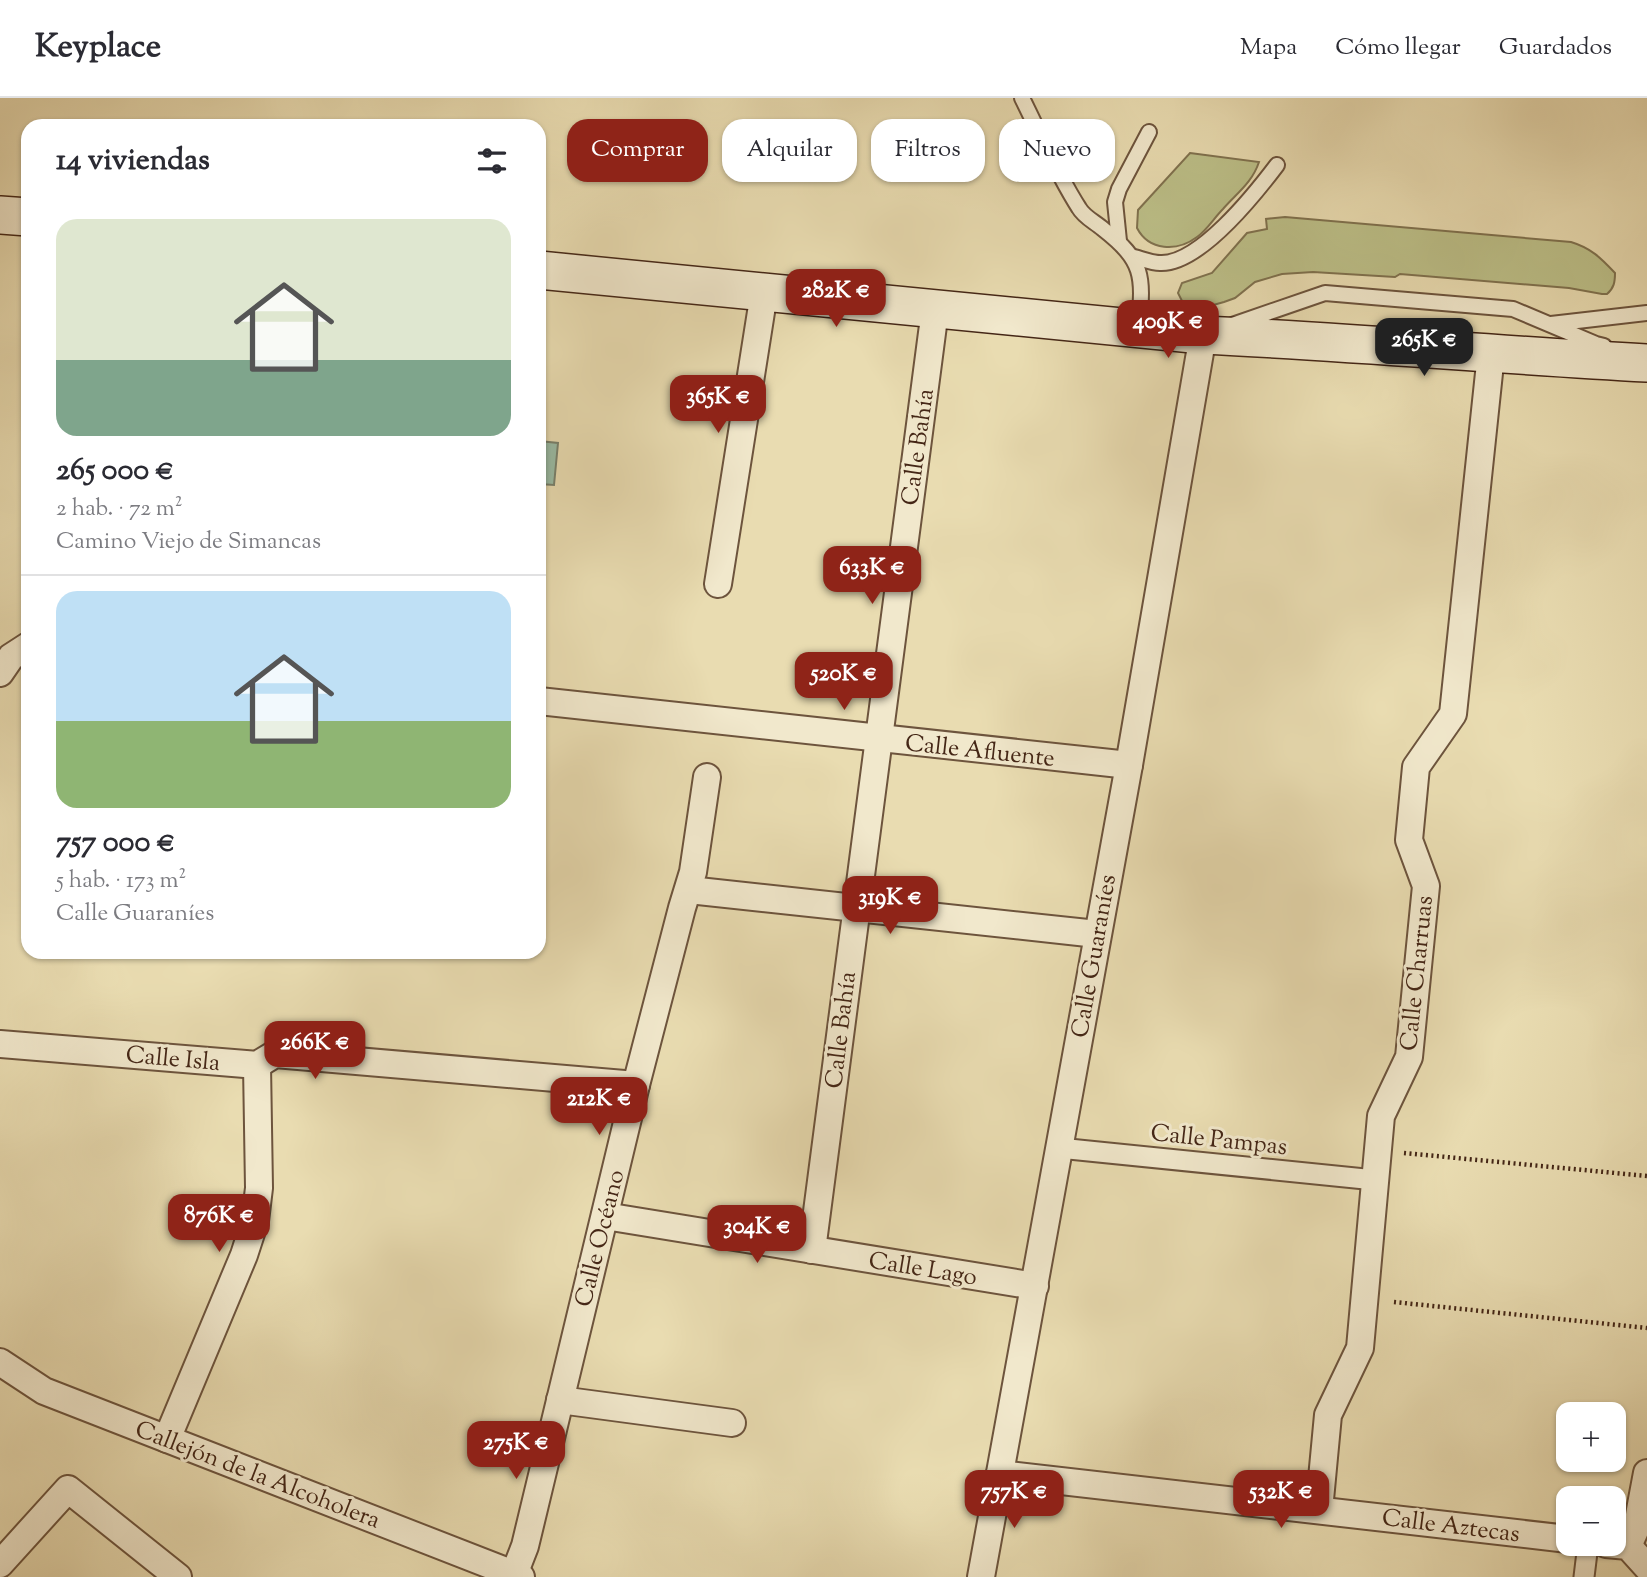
<!DOCTYPE html>
<html lang="es">
<head>
<meta charset="utf-8">
<style>
  body { margin:0; font-family:"Sorts Mill Goudy",serif; background:#f2f2f3; color:#2b2b33; height:100vh; display:flex; flex-direction:column; font-size:26px; white-space:nowrap }
  * { box-sizing:border-box; margin:0 }
  p { font-size:23px; color:#7c7c81 }
  .icon { flex:none; width:38px; height:38px; fill:none; stroke:currentColor; stroke-width:2; stroke-linecap:round; stroke-linejoin:round }
  .map { position:relative; flex:1; overflow:hidden }
  .side { position:absolute; left:21px; top:21px; width:525px; height:840px; display:flex; flex-direction:column; background:#fff; border-radius:21px; box-shadow:0 2px 5px #0004 }
  .side>* { flex:none }
  .banner { position:absolute; left:567px; top:21px; width:665px; height:63px; display:flex; gap:14px }
  .tools { position:absolute; left:1556px; top:1304px; display:grid; gap:14px }
  .tools a { display:grid; place-items:center; width:70px; height:70px; border-radius:14px; background:#fff; box-shadow:0 2px 5px #0004; font-size:35px }
  .price { position:absolute; translate:-50% -60px; padding:0 16px; border-radius:14px; background:#8f2418; color:#fff; font-size:23px; line-height:46px; filter:drop-shadow(0 2px 4px #0008) }
  .price::after { content:''; position:absolute; left:50%; top:42px; width:21px; height:16px; margin-left:-10px; background:inherit; clip-path:polygon(0 0,100% 0,50% 100%) }
  .price.on { background:#222; color:#fff }
  ul { padding:0; list-style:none }
  li { display:grid; align-content:center; gap:14px; height:371px; padding:0 35px }
  li+li { border-top:2px solid #e1e1e2 }
  li span { display:grid; place-items:center; height:217px; border-radius:21px; color:#555 }
  li>.icon { margin-inline-start:auto }
  span .icon { width:126px; height:126px; fill:#fffc; stroke-width:1 }
  li b { font-size:30px }
  h2 { display:flex; justify-content:space-between; align-items:center; height:84px; padding:0 35px; font-size:30px }
  .pill { padding:0 24px; border-radius:21px; background:#fff; box-shadow:0 2px 5px #0004; font-size:24px; line-height:63px }
  .pill.on { background:#8f2418; color:#fff }
  header { display:flex; align-items:center; gap:42px; box-sizing:border-box; height:98px; padding:0 35px; background:#fff; border-bottom:2px solid #e1e1e2 }
  header strong { font-size:33px }
  nav { display:flex; gap:38px; margin-inline-start:auto; font-size:24px }
  .map>svg:first-child { display:block }
  .green { fill:#bcbf88; stroke:#80724f; stroke-width:2 }
  .water { fill:#99bca6; stroke:#77806c; stroke-width:2 }
  .lines { fill:none; stroke-linecap:round; stroke-linejoin:round }
  .service-casing { stroke:#6d543d; stroke-width:18 }
  .pedestrian-casing { stroke:#6d543d; stroke-width:23 }
  .minor-casing { stroke:#6d543d; stroke-width:30 }
  .secondary-casing { stroke:#442616; stroke-width:40 }
  .path { stroke:#442616; stroke-width:4.5; stroke-dasharray:2 3.5; stroke-linecap:butt }
  .service { stroke:#f1e8cc; stroke-width:14 }
  .pedestrian { stroke:#f1e8cc; stroke-width:19 }
  .minor { stroke:#f1e8cc; stroke-width:26 }
  .secondary { stroke:#f1e8cc; stroke-width:37 }
  .labels { text-anchor:middle; stroke-width:6; stroke-linejoin:round; paint-order:stroke }
  .street-label { font-size:24px; fill:#442616; stroke:#f1e8cc }
</style>
</head>
<body>
<header>
<strong>Keyplace</strong>
<nav><a>Mapa</a><a>Cómo llegar</a><a>Guardados</a></nav>
</header>
<div class="map">
<svg width="1647" height="1479" viewBox="0 0 1647 1479">
  <rect width="100%" height="100%" fill="#e9dcb1"/>
  <filter id="stains"><feTurbulence type="fractalNoise" baseFrequency=".00286" numOctaves="4"/><feColorMatrix values="0 0 0 0 .2 0 0 0 0 .09 0 0 0 0 .02 0 0 0 .5 -.17"/></filter>
  <radialGradient id="worn" r=".72"><stop offset=".6" stop-color="#630" stop-opacity="0"/><stop offset="1" stop-color="#630" stop-opacity=".3"/></radialGradient>
  <!-- green -->
  <g class="green">
    <path d="M1190,55L1259,64C1252,85 1237,95 1223,111C1214,120 1207,132 1197,139C1177,154 1149,153 1137,130L1138,112Z"/>
    <path d="M1285,119L1571,144C1591,150 1601,160 1615,175C1615,184 1614,190 1607,196H1602L1569,190L1400,176L1395,179L1313,174L1282,176L1255,184L1235,200L1224,204L1199,211L1184,207L1178,195L1182,185L1212,175L1247,135L1267,131L1266,121Z"/>
  </g>
  <!-- water -->
  <polygon class="water" points="539,343 558,345 554,387 539,386"/>
  <g class="lines">
    <defs>
      <g id="service">
        <path d="M1022,0C1040,36 1057,76 1079,110C1084,119 1095,124 1103,131C1145,164 1143,178 1139,229"/>
        <polyline points="1119,143 1115,104 1119,91 1149,34"/>
        <path d="M1134,159C1142,161 1152,165 1160,165C1199,167 1255,96 1277,67"/>
        <polyline points="1551,226 1647,215"/>
        <polyline points="1232,227 1325,195 1513,211 1596,246 1604,248"/>
      </g>
      <g id="pedestrian">
        <polyline points="1059,1050 1375,1082"/>
        <polyline points="1584,1479 1588,1446"/>
      </g>
      <g id="minor">
        <polyline points="718,486 764,195"/>
        <polyline points="0,575 11,559 28,548"/>
        <polyline points="539,603 1129,667"/>
        <polyline points="689,792 1097,836"/>
        <polyline points="0,946 257,967 275,956 636,987"/>
        <polyline points="605,1118 1035,1188"/>
        <polyline points="812,1152 935,212"/>
        <polyline points="0,1264 44,1293 521,1479"/>
        <polyline points="560,1302 732,1325"/>
        <polyline points="167,1341 244,1157 255,1123 259,1090 257,967"/>
        <polyline points="1000,1376 1568,1441"/>
        <polyline points="1319,1412 1328,1317 1360,1250 1381,1018 1409,959 1426,788 1409,742 1416,669 1453,616 1491,256"/>
        <polyline points="1606,1446 1628,1448 1647,1469"/>
        <polyline points="1628,1448 1637,1428 1647,1375"/>
        <polyline points="0,1466 68,1391 178,1479"/>
        <polyline points="513,1479 525,1448 636,987 682,810 693,774 707,679"/>
        <polyline points="981,1479 1129,667 1203,237"/>
      </g>
      <g id="secondary">
        <polyline points="0,117 28,119"/>
        <path d="M539,172L1203,237C1351,244 1499,257 1647,265"/>
      </g>
    </defs>
    <!-- service casing -->
    <use href="#service" class="service-casing"/>
    <!-- pedestrian casing -->
    <use href="#pedestrian" class="pedestrian-casing"/>
    <!-- minor casing -->
    <use href="#minor" class="minor-casing"/>
    <!-- secondary casing -->
    <use href="#secondary" class="secondary-casing"/>
    <!-- path -->
    <g class="path">
      <polyline points="1404,1055 1647,1078"/>
      <polyline points="1394,1204 1647,1230"/>
    </g>
    <!-- service -->
    <use href="#service" class="service"/>
    <!-- pedestrian -->
    <use href="#pedestrian" class="pedestrian"/>
    <!-- minor -->
    <use href="#minor" class="minor"/>
    <!-- secondary -->
    <use href="#secondary" class="secondary"/>
  </g>
  <g class="labels">
    <!-- street labels -->
    <g class="street-label">
      <text transform="translate(917 349) rotate(-82)" y="8">Calle Bahía</text>
      <text transform="translate(980 652) rotate(6)" y="8">Calle Afluente</text>
      <text transform="translate(1093 858) rotate(-80)" y="8">Calle Guaraníes</text>
      <text transform="translate(1416 875) rotate(-84)" y="8">Calle Charruas</text>
      <text transform="translate(840 932) rotate(-83)" y="8">Calle Bahía</text>
      <text transform="translate(173 960) rotate(5)" y="8">Calle Isla</text>
      <text transform="translate(1219 1041) rotate(6)" y="8">Calle Pampas</text>
      <text transform="translate(599 1140) rotate(-76)" y="8">Calle Océano</text>
      <text transform="translate(923 1170) rotate(9)" y="8">Calle Lago</text>
      <text transform="translate(258 1376) rotate(21)" y="8">Callejón de la Alcoholera</text>
      <text transform="translate(1451 1427) rotate(7)" y="8">Calle Aztecas</text>
    </g>
  </g>
  <rect width="100%" height="100%" filter="url(#stains)"/>
  <rect width="100%" height="100%" fill="url(#worn)"/>
</svg>
<div class="tools">
<a>+</a>
<a>−</a>
</div>
<b class="price" style="left:836px;top:231px">282K €</b>
<b class="price" style="left:1168px;top:262px">409K €</b>
<b class="price on" style="left:1424px;top:280px">265K €</b>
<b class="price" style="left:718px;top:337px">365K €</b>
<b class="price" style="left:872px;top:508px">633K €</b>
<b class="price" style="left:844px;top:614px">520K €</b>
<b class="price" style="left:890px;top:838px">319K €</b>
<b class="price" style="left:315px;top:983px">266K €</b>
<b class="price" style="left:599px;top:1039px">212K €</b>
<b class="price" style="left:219px;top:1156px">876K €</b>
<b class="price" style="left:757px;top:1167px">304K €</b>
<b class="price" style="left:516px;top:1383px">275K €</b>
<b class="price" style="left:1014px;top:1432px">757K €</b>
<b class="price" style="left:1281px;top:1432px">532K €</b>
<div class="banner">
<a class="pill on">Comprar</a>
<a class="pill">Alquilar</a>
<a class="pill">Filtros</a>
<a class="pill">Nuevo</a>
</div>
<section class="side">
<h2>14 viviendas<svg class="icon" aria-label="filters" viewBox="0 0 24 24"><path d="M4 7h16M4 17h16"/><circle cx="9" cy="7" r="2"/><circle cx="15" cy="17" r="2"/></svg></h2>
<ul>
<li><span style="background:linear-gradient(#dfe7d0 65%,#7fa58c 0)"><svg class="icon" aria-label="home" viewBox="0 0 24 24"><path d="M3 11l9-7 9 7M6 9v11h12V9"/></svg></span><div><b>265 000 €</b><p>2 hab. · 72 m²</p><p>Camino Viejo de Simancas</p></div></li>
<li><span style="background:linear-gradient(#bfe0f5 60%,#8fb573 0)"><svg class="icon" aria-label="home" viewBox="0 0 24 24"><path d="M3 11l9-7 9 7M6 9v11h12V9"/></svg></span><div><b>757 000 €</b><p>5 hab. · 173 m²</p><p>Calle Guaraníes</p></div></li>
</ul>
</section>
</div>
</body>
</html>
